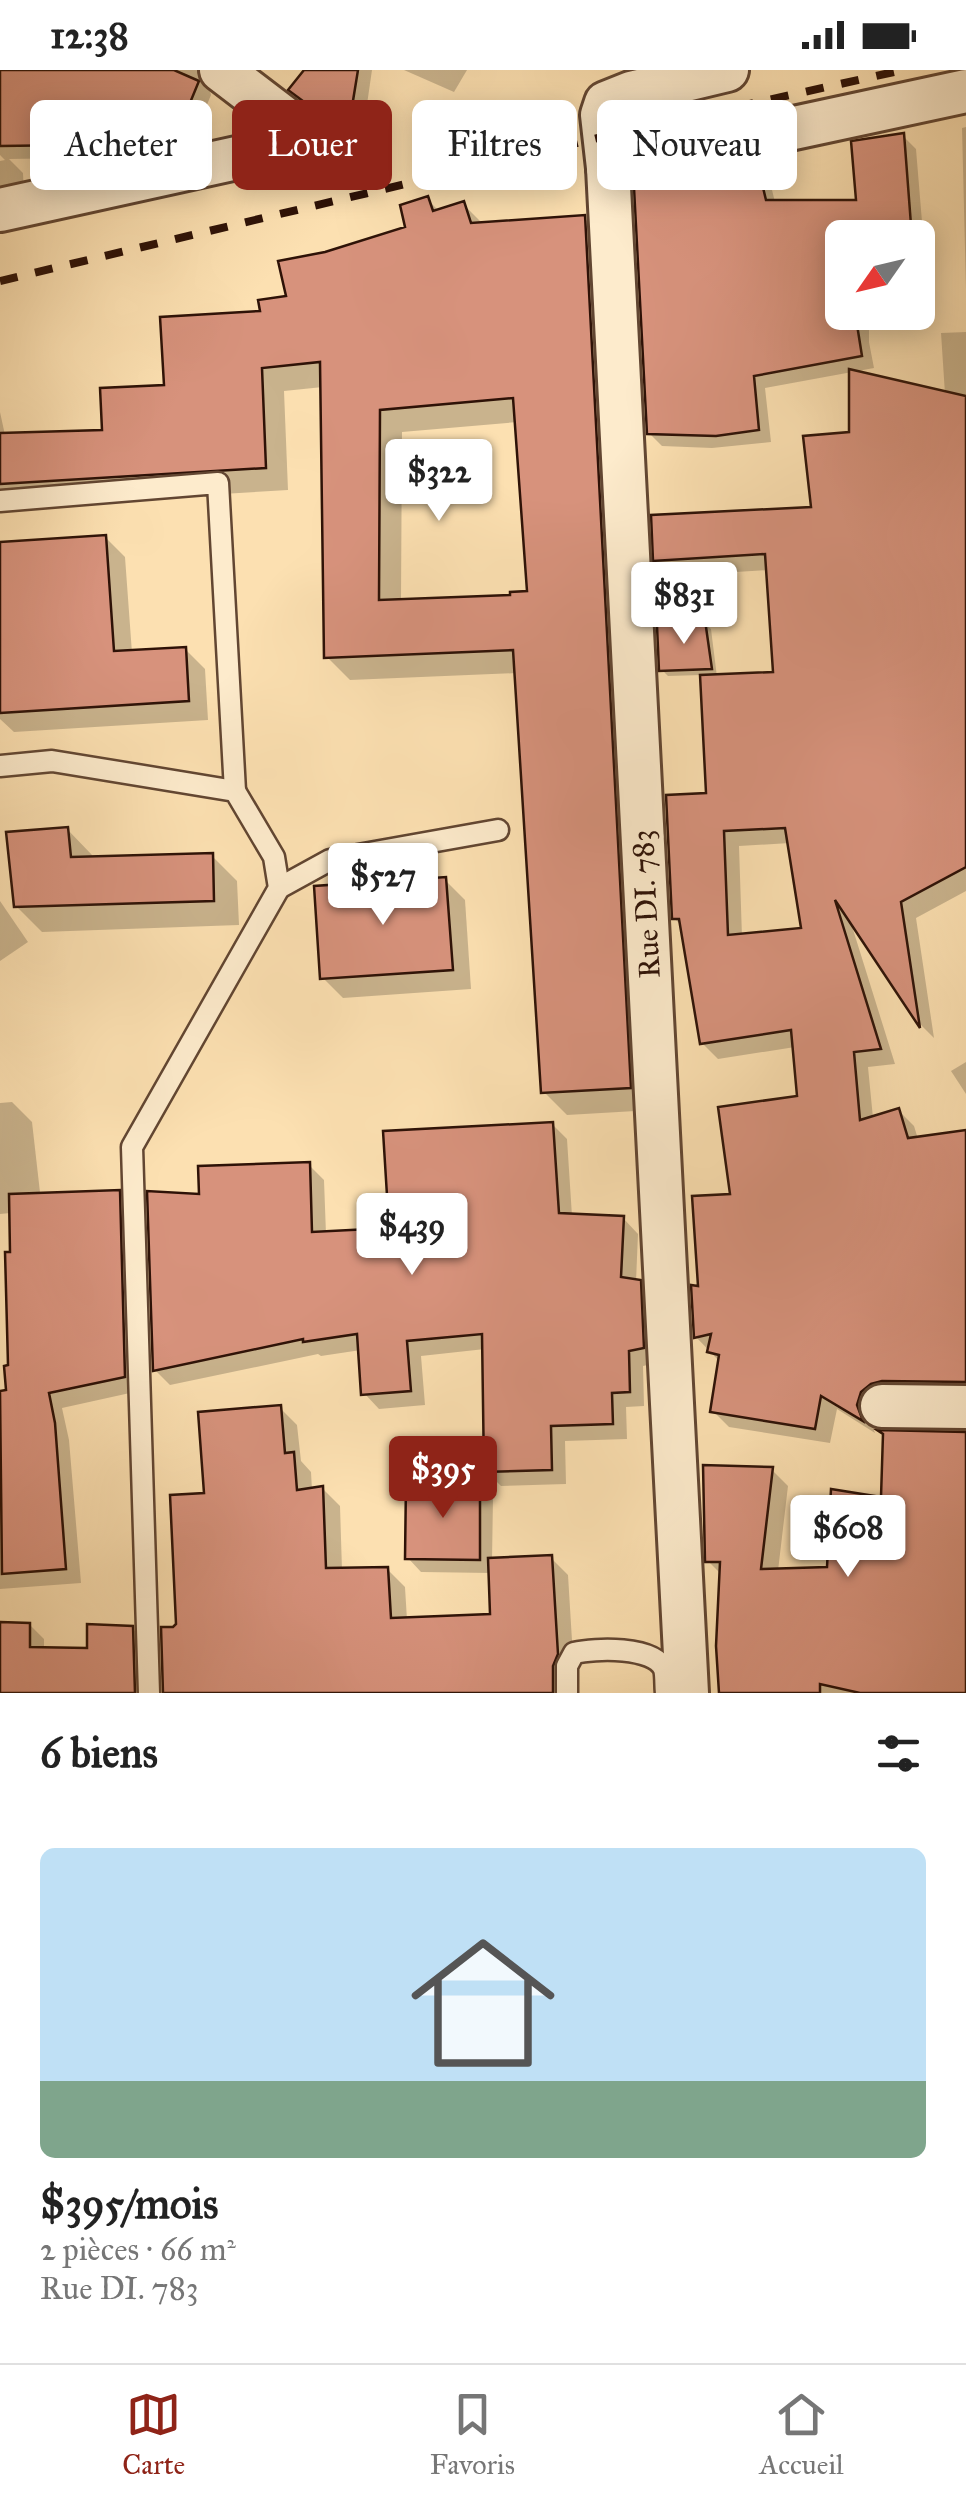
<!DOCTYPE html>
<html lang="fr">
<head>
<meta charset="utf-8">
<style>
  body { margin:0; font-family:"IM FELL Great Primer",serif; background:#f6f6f6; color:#222; height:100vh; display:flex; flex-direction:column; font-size:38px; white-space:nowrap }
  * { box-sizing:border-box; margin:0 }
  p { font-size:32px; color:#767676 }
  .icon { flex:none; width:55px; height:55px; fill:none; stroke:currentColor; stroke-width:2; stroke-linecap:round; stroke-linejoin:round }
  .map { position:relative; height:1623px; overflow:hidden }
  .side { display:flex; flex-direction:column; background:#fff; flex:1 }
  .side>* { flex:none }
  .guide { position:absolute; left:30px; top:30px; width:908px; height:90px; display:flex; gap:20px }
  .needle { width:65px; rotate:236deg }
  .buttons { position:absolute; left:825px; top:150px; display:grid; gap:20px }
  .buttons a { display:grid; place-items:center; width:110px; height:110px; border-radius:15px; background:#fff; box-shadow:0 5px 25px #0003; font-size:50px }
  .price { position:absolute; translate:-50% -85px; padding:0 22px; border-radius:10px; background:#fff; color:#222; font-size:32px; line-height:65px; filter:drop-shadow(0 2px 5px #0008) }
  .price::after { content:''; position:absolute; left:50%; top:60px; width:30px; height:22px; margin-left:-15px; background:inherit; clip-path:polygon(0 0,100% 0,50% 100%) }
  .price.selected { background:#8f2418; color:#fff }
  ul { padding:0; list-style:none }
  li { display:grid; align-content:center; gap:20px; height:530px; padding:0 40px }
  li span { display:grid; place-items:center; height:310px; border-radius:15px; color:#555 }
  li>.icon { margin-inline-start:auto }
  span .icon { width:180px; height:180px; fill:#fffc; stroke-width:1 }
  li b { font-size:42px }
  h2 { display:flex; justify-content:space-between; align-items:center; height:120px; padding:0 40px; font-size:42px }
  .pill { padding:0 35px; border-radius:15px; background:#fff; box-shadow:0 5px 25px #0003; font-size:35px; line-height:90px }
  .pill.selected { background:#8f2418; color:#fff }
  .status { display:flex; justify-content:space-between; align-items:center; height:70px; padding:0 50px; background:#fff; direction:ltr }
  .status svg { height:28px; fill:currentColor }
  .tabs { display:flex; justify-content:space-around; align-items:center; height:140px; border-top:2px solid #e0e0e0; background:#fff; font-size:28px; color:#767676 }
  .tabs a { display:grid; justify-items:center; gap:5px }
  .tabs .selected { color:#8f2418 }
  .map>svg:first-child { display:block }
  .shadow { fill:#0003; fill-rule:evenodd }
  .building { fill:#d7927c; stroke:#2e1207; stroke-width:2.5; fill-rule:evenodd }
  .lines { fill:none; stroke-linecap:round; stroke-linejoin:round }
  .lane-casing { stroke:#624632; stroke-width:25 }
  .street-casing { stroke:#624632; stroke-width:48 }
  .lane { stroke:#fdebcc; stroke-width:20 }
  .street { stroke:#fdebcc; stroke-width:42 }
  .rail { stroke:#2e1207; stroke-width:8; stroke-dasharray:18 18; stroke-linecap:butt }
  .labels { text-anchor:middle; stroke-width:8; stroke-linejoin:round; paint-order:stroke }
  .street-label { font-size:30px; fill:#2e1207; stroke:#fdebcc }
</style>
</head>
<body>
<div class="status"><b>12:38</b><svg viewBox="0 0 49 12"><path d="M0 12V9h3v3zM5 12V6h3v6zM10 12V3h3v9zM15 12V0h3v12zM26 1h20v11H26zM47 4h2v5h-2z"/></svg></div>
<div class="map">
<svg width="966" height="1623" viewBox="0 0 966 1623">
  <rect width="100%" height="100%" fill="#fce0b1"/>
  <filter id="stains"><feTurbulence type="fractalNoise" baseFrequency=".002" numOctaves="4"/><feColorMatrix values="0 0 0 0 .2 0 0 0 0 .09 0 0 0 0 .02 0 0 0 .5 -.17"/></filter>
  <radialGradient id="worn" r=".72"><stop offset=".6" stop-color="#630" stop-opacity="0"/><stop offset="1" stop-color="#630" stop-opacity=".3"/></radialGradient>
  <!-- shadow -->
  <g class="shadow">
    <polygon points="0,0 214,0 208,12 211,25 191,73 166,63 163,94 89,106 76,93 76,88 9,89 23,103 24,125 0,133 0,91 5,90 0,85"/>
    <polygon points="307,0 372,0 364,55 327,50 304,33 291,19"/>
    <polygon points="404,0 467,0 454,22"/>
    <polygon points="966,57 966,219 962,58"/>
    <polygon points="903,66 916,79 928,224 918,225 918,168 842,168 842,242 869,242 869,272 874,298 765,318 771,372 712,378 662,376 649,363 739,112 759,107 772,120 775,132 859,132"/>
    <path d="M427,129L440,142L463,134L484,155L584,148L608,171L653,1040L567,1045L544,1022L517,603L350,610L327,587L323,317L284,321L288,420L20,436L4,420L0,421V342L5,365L105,362L263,243L289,228L326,184L408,158ZM518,352L530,523L512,527L401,532L402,362Z"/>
    <path d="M966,262V821L916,848L934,968L922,956L851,853L895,994L868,997L873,1048L898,1040L914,1056L918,1069L966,1062V1327L870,1350L875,1363L837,1339L830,1373L729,1357L713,1341L720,1292L696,1267L701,1219L732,1126L800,1029L795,977L718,989L702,973L683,857L674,848L709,726L702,605L668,606L662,600L704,553L711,559L717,607L776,604L768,500L672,506L656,490L814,440L852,364L945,324L941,263ZM790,773L804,861L742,867L739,776Z"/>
    <polygon points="105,467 125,487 132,583 185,579 205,599 208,650 14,662 0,649 0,475"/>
    <polygon points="67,759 92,785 93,789 212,786 237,811 239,855 42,862 16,836"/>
    <polygon points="445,810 465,830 471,919 343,928 323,908"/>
    <polygon points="0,831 28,872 0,891"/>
    <polygon points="966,992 966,1024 951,1001"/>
    <polygon points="12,1032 32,1052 42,1140 0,1144 0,1033"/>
    <polygon points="552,1054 567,1069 572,1146 623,1148 638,1164 636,1212 655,1227 658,1293 643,1296 644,1336 626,1337 627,1369 565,1371 566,1414 501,1416 486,1401 485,1279 421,1286 425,1335 379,1339 364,1323 361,1280 321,1286 318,1284 170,1315 155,1300 201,1126 309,1095 324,1110 326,1164 392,1160"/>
    <polygon points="119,1144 134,1158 139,1321 62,1338 69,1370 81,1513 0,1519 0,1355 10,1395"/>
    <polygon points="280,1338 297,1355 301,1391 311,1402 312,1420 322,1418 340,1436 342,1500 387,1499 405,1517 407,1550 492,1547 491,1503 421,1502 408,1488 479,1414 493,1428 492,1491 551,1488 568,1505 574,1603 570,1623 164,1623 174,1560 178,1555 207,1426"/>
    <polygon points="966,1364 966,1623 721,1623 722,1505 708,1491 772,1400 788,1416 778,1501 830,1500 883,1429"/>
    <polygon points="0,1553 29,1554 44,1569 44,1580 89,1581 132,1558 147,1573 149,1623 0,1623"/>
  </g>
  <!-- building -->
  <g class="building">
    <polygon points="0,0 174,0 199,11 178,62 153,51 150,81 91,94 73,94 74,75 0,76"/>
    <polygon points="304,0 358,0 351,43 311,37 288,20"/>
    <polygon points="904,63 912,168 842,168 842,242 855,242 862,286 754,306 759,360 716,366 647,364 634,118 703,115 702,111 737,106 737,110 760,105 766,130 856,130 851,71"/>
    <path d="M428,126L433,141L464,131L471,153L585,145L631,1018L541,1023L513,580L324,588L320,292L262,298L266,398L0,414V363L102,360L100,318L164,315L160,247L260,241L258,230L286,226L278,191L325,182L405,157L400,135ZM513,328L527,521L510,522V525L379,530L380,340Z"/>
    <path d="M849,299L966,326V797L901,832L920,958L835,830L881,979L854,982L860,1050L899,1038L908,1068L966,1060V1312L882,1311L871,1314L861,1322L857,1335L863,1351L821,1326L815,1359L710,1342L719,1285L707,1282L711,1264L694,1268L691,1215L698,1216L692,1126L730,1124L718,1037L797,1026L791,960L700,974L679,849H672L666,725L706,723L700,605L773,602L765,484L653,491L651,445L811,437L803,366L849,362ZM785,758L801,858L728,865L724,761Z"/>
    <polygon points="106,465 114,581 186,577 189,631 0,643 0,472"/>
    <polygon points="705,550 712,599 659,601 657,556"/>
    <polygon points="68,757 71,787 213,783 214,831 14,837 6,762"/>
    <polygon points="446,807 453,900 320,909 314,816"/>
    <polygon points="553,1052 559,1143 624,1146 621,1207 641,1210 644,1278 629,1281 630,1322 612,1323 613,1354 551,1356 552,1400 484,1402 482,1264 407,1271 411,1321 361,1325 357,1264 303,1272 303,1269 153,1301 147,1121 199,1124 198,1096 310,1092 312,1162 389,1158 383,1061"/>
    <polygon points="120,1120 125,1307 49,1323 55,1353 66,1499 2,1504 0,1321 6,1320 4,1296 8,1295 5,1182 10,1182 9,1124"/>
    <polygon points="281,1335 285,1383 294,1382 297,1420 323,1416 326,1498 388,1497 391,1548 490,1544 488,1488 552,1485 558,1584 553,1596 553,1623 163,1623 161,1557 173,1557 176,1554 170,1425 204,1423 198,1342"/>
    <polygon points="877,1360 966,1362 966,1623 860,1623 820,1614 820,1623 719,1623 716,1576 720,1492 705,1492 703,1395 773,1397 761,1499 827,1497 831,1419 881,1427 883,1364"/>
    <polygon points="406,1411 480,1412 480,1490 405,1489"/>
    <polygon points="0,1552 30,1553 30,1577 87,1578 87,1554 133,1556 135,1623 0,1623"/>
  </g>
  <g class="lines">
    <defs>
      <g id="lane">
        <polyline points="0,431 218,413 235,721"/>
        <polyline points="0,696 52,691 235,721 274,787 279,818 132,1077 149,1623"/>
        <polyline points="279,818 330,790 498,760"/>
        <path d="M567,1623V1596L574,1583C595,1578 654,1576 664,1599C666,1605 665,1617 666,1623"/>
      </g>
      <g id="street">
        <polyline points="221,0 314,71"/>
        <polyline points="608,98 966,21"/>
        <polyline points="0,140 314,71"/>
        <polyline points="882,1336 966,1337"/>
        <polyline points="687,1623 608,98 602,45 606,33 631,23 727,0"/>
      </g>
    </defs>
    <!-- lane casing -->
    <use href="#lane" class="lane-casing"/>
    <!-- street casing -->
    <use href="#street" class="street-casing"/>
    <!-- lane -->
    <use href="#lane" class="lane"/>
    <!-- street -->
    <use href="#street" class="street"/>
    <!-- rail -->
    <polyline class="rail" points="0,211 606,66 903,0"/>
  </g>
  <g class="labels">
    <!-- street labels -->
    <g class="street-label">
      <text transform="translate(646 834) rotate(-93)" y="10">Rue DI. 783</text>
    </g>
  </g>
  <rect width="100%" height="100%" filter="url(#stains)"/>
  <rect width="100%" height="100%" fill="url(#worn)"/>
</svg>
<div class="buttons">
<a><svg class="needle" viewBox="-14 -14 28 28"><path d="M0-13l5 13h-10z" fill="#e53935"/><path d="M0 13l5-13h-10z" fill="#767676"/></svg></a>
</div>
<b class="price" style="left:439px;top:454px">$322</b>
<b class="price" style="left:684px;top:577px">$831</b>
<b class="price" style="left:383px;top:858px">$527</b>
<b class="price" style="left:412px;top:1208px">$439</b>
<b class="price selected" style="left:443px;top:1451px">$395</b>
<b class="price" style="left:848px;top:1510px">$608</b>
<div class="guide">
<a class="pill">Acheter</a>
<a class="pill selected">Louer</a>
<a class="pill">Filtres</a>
<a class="pill">Nouveau</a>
</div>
</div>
<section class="side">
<h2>6 biens<svg class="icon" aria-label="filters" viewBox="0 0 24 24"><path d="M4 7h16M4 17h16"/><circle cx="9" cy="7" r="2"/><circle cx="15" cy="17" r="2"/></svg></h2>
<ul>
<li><span style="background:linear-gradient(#bfe0f5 75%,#7fa58c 0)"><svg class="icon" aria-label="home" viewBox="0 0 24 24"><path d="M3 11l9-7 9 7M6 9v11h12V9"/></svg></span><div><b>$395/mois</b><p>2 pièces · 66 m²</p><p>Rue DI. 783</p></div></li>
</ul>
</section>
<nav class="tabs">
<a class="selected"><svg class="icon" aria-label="map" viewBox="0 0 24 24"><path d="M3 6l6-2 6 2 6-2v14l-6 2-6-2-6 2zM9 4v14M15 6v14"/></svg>Carte</a>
<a><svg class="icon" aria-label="saved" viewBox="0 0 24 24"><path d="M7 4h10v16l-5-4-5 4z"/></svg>Favoris</a>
<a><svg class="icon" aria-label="home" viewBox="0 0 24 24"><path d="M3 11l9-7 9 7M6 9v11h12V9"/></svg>Accueil</a>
</nav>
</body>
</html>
